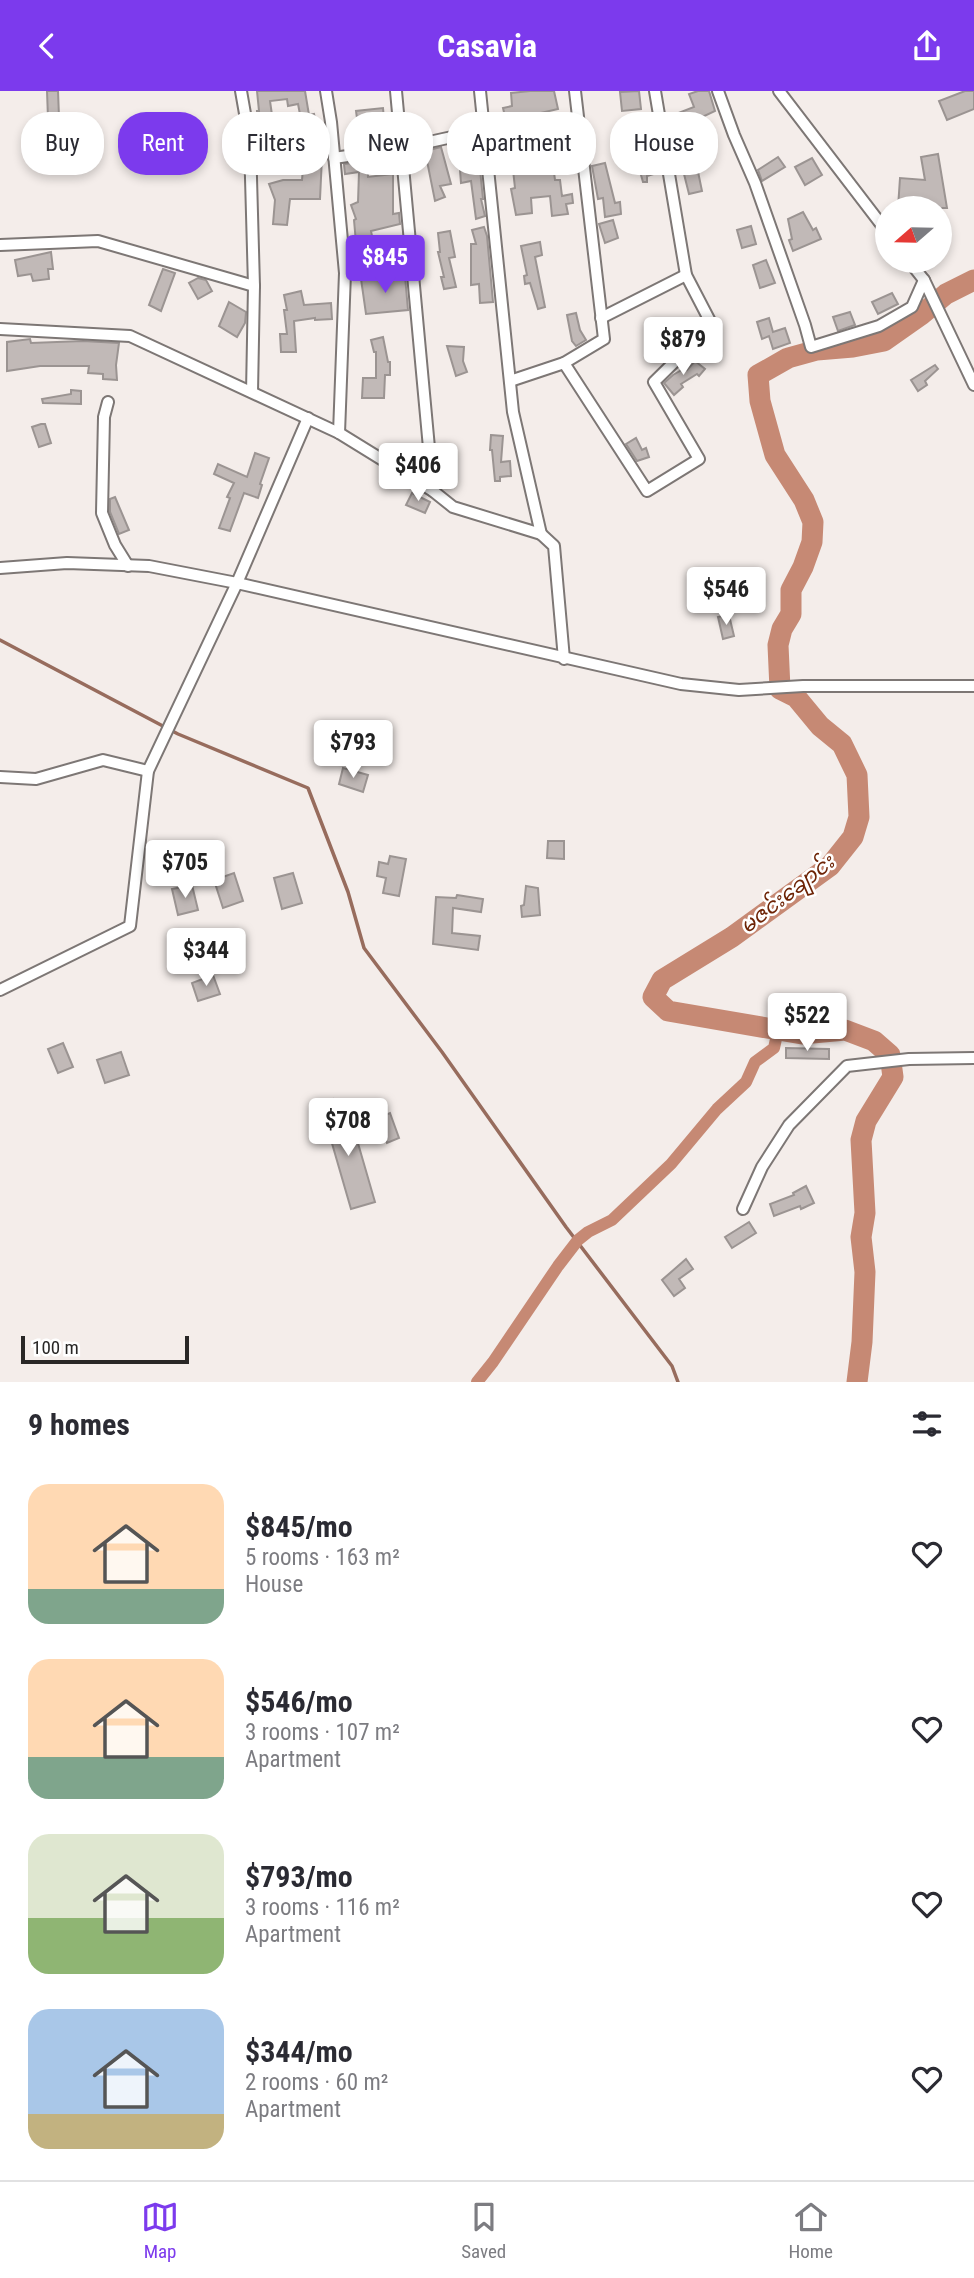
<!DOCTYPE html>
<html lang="en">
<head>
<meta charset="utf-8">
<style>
  body { margin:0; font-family:"Roboto Condensed","Noto Sans Myanmar",sans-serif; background:#f7f7f7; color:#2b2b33; height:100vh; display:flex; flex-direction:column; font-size:26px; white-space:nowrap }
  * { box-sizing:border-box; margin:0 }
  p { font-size:23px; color:#7c7c81 }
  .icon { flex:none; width:38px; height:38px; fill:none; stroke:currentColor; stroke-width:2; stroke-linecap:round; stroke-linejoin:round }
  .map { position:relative; height:1291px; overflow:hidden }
  .side { display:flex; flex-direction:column; background:#fff; flex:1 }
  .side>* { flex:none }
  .top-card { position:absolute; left:21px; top:21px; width:933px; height:63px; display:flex; gap:14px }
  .needle { width:46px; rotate:250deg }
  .controls { position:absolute; left:875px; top:105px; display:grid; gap:14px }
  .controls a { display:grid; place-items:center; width:77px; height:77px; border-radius:50%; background:#fff; box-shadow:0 4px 10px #0003; font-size:35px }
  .scale { position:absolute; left:21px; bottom:18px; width:168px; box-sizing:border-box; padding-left:7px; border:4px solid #292726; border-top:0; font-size:19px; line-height:24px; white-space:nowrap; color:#292726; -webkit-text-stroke:5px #fff; paint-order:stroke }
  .price { position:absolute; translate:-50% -60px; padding:0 16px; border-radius:7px; background:#fff; color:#222; font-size:23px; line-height:46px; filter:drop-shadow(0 2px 4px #0008) }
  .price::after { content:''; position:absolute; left:50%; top:42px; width:21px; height:16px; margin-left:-10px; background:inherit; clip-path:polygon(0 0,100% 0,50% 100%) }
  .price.selected { background:#7c3aed; color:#fff }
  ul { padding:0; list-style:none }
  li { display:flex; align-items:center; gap:21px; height:175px; padding:0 28px }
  li span { display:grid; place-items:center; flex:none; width:196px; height:140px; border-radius:21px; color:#555 }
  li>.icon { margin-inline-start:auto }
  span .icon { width:84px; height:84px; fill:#fffc; stroke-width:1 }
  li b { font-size:30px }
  h2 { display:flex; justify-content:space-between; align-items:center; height:84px; padding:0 28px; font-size:30px }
  .chip { padding:0 24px; border-radius:28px; background:#fff; box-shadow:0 4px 10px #0003; font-size:24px; line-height:63px }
  .chip.selected { background:#7c3aed; color:#fff }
  header { display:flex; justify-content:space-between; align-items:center; height:91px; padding:0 28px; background:#7c3aed; color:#fff; font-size:32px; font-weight:700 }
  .menu { display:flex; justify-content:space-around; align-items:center; height:98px; border-top:2px solid #e1e1e2; background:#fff; font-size:19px; color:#7c7c81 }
  .menu a { display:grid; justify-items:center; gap:4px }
  .menu .selected { color:#7c3aed }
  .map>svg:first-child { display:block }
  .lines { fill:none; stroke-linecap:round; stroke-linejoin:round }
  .stream { stroke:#976c5d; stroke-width:3.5 }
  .canal { stroke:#c68974; stroke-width:12 }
  .river { stroke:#c68974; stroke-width:21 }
  .building { fill:#c1b9b7; stroke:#9b9492; stroke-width:2 }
  .minor-casing { stroke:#7d7775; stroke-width:14 }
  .minor { stroke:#fff; stroke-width:10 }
  .labels { text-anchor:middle; stroke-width:5; stroke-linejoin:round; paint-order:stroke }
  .water-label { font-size:21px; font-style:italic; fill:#6d2305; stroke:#fff }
</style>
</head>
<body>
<header><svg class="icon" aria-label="back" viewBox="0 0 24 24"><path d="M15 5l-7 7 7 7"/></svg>Casavia<svg class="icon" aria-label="share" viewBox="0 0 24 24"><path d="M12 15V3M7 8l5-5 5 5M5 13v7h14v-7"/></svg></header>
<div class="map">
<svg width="974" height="1291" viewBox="0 0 974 1291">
  <rect width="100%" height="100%" fill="#f4edea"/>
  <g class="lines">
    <!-- stream -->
    <polyline class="stream" points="0,549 178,643 308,697 348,801 364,857 442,961 566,1136 672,1275 678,1291"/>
    <!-- canal -->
    <polyline class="canal" points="477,1291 493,1271 558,1175 578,1149 588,1141 612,1129 671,1073 717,1018 746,991 755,971 774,957 778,939"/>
    <!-- river -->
    <polyline class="river" points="857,1291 862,1251 865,1181 861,1146 865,1122 861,1049 866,1030 893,986 890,964 874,950 845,939 802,943 668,920 653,906 662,889 732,846 830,775 853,746 859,726 857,684 842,653 820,635 796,606 780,598 778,554 782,538 791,523 791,499 803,476 812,451 813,431 804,409 775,364 760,310 758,284 788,267 817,259 853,256 884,250 921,224 946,203 974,189"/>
  </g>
  <!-- building -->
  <g class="building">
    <polygon points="47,0 58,0 59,26 48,27"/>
    <polygon points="257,0 305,0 309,24 314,23 317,36 311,38 313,47 305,49 298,13 288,15 287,8 270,10 275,45 260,48 258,36 257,20 259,20"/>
    <polygon points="530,0 554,0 558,18 506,30 503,17 512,15 511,2"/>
    <polygon points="639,0 641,18 622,20 620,1"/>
    <polygon points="698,0 709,0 715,20 681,36 691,60 700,57 703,68 696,71 702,100 689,103 682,75 679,76 675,65 682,63 668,26 694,16 689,3"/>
    <polygon points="965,0 974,0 974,18 947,29 939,10"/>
    <polygon points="383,17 385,39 359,42 356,20"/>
    <polygon points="654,39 655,48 645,50 646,70 656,67 660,81 647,85 647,91 643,91 635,63 633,63 632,51 629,51 628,42"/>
    <polygon points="534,43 536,62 560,51 565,61 552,67 555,89 560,89 562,105 572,103 573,112 566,113 568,123 552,125 550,105 531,107 532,122 516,124 511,98 515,97 513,79 506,80 504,65 510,65 505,48"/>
    <polygon points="477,49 483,108 481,108 485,125 476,128 471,90 461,92 458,53"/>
    <polygon points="441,56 451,93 440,95 445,106 435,110 425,60"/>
    <polygon points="938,63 947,117 898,117 900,87 925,89 921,66"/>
    <polygon points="304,65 322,66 320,108 290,108 287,134 273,133 275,109 269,93 283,89 302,89"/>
    <polygon points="778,66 785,76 762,90 758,79"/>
    <polygon points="812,67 822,84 805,94 795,76"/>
    <polygon points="367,70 368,86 393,83 393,123 399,122 400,133 371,140 373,150 402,146 403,160 357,163 354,129 356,128 351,114 358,111 359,81 345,83 344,73"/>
    <polygon points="605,72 615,112 620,111 621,123 605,126 603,107 598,108 592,75"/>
    <polygon points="803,121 813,139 816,137 821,148 793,160 789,149 792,148 788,128"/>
    <polygon points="613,129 618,147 605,152 599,133"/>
    <polygon points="751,135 756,153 742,157 737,139"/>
    <polygon points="484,136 487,145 493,211 480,212 479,193 471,194 471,153 476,153 472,139"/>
    <polygon points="450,140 455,166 449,167 456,196 444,198 441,186 444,186 438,161 440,161 438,142"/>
    <polygon points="540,151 542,164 535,166 545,216 538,218 530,192 525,193 524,185 527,184 521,155"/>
    <polygon points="51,161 53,178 48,178 49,188 33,190 31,183 18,185 15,169"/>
    <polygon points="766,169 775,192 760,197 753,174"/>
    <polygon points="163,178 175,182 161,220 149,214"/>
    <polygon points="405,185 408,219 366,223 361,188"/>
    <polygon points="198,187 206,189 212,200 198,208 189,192"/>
    <polygon points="301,200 304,214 331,212 332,228 315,229 315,227 294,230 296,261 281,261 280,243 287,243 284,219 287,219 284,204"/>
    <polygon points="892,202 898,213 878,223 872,211"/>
    <polygon points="229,211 246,221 245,232 237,246 219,235"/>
    <polygon points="850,221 855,234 838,240 833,226"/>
    <polygon points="576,222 580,239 586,249 576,255 572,250 567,224"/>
    <polygon points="769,227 773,241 785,237 790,252 773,258 769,245 762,248 757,231"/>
    <polygon points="383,246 388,271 390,271 390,284 385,284 384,307 362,307 363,287 376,287 376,261 374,261 371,249"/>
    <polygon points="30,248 31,252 83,250 119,252 116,274 117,289 103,288 103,283 88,282 89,275 40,275 7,280 7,251"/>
    <polygon points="447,255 464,256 463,270 467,281 456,285"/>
    <polygon points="695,270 705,278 699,285 697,283 681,293 683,296 674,304 664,292 673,284 685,277 687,279"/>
    <polygon points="935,274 938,278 925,290 927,294 918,300 911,289"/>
    <polygon points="71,299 81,300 81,313 43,312 42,308 71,303"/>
    <polygon points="41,333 45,333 51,352 39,356 32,336"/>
    <polygon points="491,344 503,345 501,371 510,370 511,385 500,386 500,390 495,390 492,359 490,359"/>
    <polygon points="636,347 642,359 646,357 649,366 637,370 626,353"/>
    <polygon points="255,362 269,367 260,393 262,394 258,407 244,402 230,440 219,437 230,407 227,406 234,392 214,383 218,373 247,386"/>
    <polygon points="412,402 430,411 425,422 406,414"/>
    <polygon points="115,406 129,439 119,443 110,421 110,408"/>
    <polygon points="729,524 734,545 723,548 718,526"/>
    <polygon points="343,677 368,684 363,701 339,693"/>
    <polygon points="548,750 564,750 564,768 547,767"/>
    <polygon points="390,765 406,768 399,805 383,802 386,787 377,785 379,771 388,773"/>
    <polygon points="234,782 243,810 223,817 214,789"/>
    <polygon points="293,782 302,812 282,818 274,787"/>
    <polygon points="192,794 198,819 178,824 172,798"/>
    <polygon points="526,795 538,797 540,824 522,826 521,815 524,814"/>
    <polygon points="457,804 483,808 481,821 453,817 452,842 480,845 478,859 433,853 436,806 456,807"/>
    <polygon points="213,884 220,903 198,910 192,892"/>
    <polygon points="63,952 73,976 58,982 48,958"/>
    <polygon points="786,957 829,958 829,968 786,967"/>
    <polygon points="121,961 129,984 105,992 97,969"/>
    <polygon points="333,1008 346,1037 353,1035 375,1111 351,1118 329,1042 331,1041 319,1014"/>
    <polygon points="390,1022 399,1047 387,1052 378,1027"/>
    <polygon points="806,1095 814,1112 801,1118 800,1115 774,1125 770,1113 794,1104 793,1102"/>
    <polygon points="749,1131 756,1142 732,1157 725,1146"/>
    <polygon points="686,1168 693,1178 679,1188 685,1197 674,1205 662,1189"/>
  </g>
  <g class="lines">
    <defs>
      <g id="minor">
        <polyline points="241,0 250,51 254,195 252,301"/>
        <polyline points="326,0 331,31 345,182 339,342"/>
        <polyline points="396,0 433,400"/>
        <polyline points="718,0 734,44 755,92 805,234 811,256 879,235 912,216 924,189"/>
        <polyline points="779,0 887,141"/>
        <polyline points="334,67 402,57 484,39"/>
        <polyline points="0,154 98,150 254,195"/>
        <polyline points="909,170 924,189 974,294"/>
        <polyline points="601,227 686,184"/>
        <polyline points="0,238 130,245 339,342 433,400 453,416 541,443 513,321 480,0"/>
        <polyline points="564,272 647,400 699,368 654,291 712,234 686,184 655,0"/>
        <polyline points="510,290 564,272 604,248 575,0"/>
        <polyline points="108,311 104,326 102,422 115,454 128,475"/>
        <polyline points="541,443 554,455 564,568"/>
        <polyline points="0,477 67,472 149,475 237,492 681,593 739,599 803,595 974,595"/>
        <polyline points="0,686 36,688 103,669 148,680"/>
        <polyline points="0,899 130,835 148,680 237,492 308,327"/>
        <polyline points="743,1118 762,1076 789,1034 847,975 909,968 974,967"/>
      </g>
    </defs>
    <!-- minor casing -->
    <use href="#minor" class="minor-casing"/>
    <!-- minor -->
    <use href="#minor" class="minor"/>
  </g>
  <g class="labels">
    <!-- water labels -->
    <g class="water-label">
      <text transform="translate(787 803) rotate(-38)" y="7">မဇင်းချောင်း</text>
    </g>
  </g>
</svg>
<div class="controls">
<a><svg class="needle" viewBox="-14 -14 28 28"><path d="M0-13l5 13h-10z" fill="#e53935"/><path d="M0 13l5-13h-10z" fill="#7c7c81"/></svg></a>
</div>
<div class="scale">100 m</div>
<b class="price selected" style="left:385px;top:204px">$845</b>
<b class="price" style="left:683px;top:286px">$879</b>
<b class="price" style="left:418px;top:412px">$406</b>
<b class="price" style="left:726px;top:536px">$546</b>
<b class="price" style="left:353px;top:689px">$793</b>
<b class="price" style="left:185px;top:809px">$705</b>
<b class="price" style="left:206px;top:897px">$344</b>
<b class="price" style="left:807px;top:962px">$522</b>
<b class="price" style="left:348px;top:1067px">$708</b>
<div class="top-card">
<a class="chip">Buy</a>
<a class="chip selected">Rent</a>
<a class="chip">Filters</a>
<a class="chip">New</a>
<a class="chip">Apartment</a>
<a class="chip">House</a>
</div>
</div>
<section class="side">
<h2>9 homes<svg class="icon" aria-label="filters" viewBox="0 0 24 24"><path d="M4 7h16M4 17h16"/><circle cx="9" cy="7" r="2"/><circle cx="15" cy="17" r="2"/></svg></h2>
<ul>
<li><span style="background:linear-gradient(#ffd9b3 75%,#7fa58c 0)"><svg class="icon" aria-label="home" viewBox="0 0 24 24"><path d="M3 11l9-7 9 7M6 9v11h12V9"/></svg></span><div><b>$845/mo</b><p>5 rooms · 163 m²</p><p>House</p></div><svg class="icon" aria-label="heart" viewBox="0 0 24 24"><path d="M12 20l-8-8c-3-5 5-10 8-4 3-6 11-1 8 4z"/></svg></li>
<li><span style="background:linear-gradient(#ffd9b3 70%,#7fa58c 0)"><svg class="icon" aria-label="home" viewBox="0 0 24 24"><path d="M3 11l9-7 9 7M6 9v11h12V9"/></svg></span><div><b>$546/mo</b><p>3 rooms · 107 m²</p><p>Apartment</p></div><svg class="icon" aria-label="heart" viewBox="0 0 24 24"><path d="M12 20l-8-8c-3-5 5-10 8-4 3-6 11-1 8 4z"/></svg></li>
<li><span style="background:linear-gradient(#dfe7d0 60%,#8fb573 0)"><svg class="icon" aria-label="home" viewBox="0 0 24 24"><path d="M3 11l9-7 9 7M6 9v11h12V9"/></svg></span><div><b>$793/mo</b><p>3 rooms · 116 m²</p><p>Apartment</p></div><svg class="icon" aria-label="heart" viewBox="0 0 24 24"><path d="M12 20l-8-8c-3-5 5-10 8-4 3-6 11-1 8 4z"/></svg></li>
<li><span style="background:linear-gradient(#a9c7e8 75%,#c2b280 0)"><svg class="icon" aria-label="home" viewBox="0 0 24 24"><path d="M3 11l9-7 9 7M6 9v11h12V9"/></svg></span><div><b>$344/mo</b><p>2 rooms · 60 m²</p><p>Apartment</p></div><svg class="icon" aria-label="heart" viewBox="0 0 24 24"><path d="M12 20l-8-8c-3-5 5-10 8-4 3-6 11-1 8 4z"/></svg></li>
</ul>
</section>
<nav class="menu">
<a class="selected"><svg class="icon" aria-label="map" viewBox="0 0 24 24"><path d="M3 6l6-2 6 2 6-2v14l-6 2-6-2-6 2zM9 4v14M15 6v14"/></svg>Map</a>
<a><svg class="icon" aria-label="saved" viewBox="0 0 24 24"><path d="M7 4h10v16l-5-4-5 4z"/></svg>Saved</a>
<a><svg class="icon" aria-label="home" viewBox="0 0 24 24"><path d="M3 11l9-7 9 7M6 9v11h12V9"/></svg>Home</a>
</nav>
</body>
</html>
